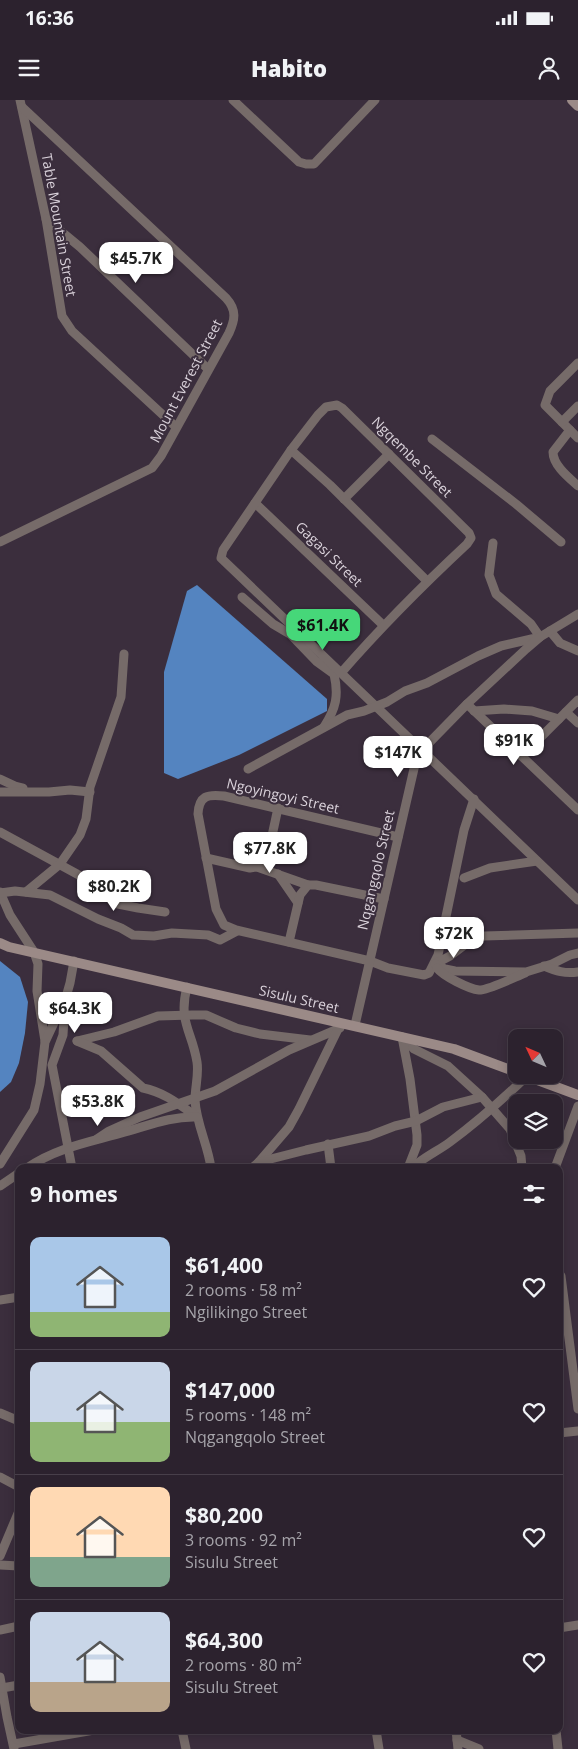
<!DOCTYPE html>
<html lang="en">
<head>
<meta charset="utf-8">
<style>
  body { margin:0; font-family:"Open Sans",sans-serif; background:#342a36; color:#f1f3f6; height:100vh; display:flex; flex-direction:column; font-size:19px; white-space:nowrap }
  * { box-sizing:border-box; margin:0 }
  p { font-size:16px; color:#a6a4aa }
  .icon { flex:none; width:28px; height:28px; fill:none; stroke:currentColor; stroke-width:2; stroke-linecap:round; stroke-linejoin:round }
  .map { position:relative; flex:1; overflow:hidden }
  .drawer { position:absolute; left:15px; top:1064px; width:548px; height:570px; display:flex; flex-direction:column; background:#2c222e; border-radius:10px; box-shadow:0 2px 12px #0003,0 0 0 1px #483f4a }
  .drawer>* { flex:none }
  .needle { width:32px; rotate:314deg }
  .controls { position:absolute; left:508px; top:929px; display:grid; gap:10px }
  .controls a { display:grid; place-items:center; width:55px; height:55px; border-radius:10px; background:#2c222e; box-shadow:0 2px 12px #0003,0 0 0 1px #483f4a; font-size:25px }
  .price { position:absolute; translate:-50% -42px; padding:0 11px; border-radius:10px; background:#fff; color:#222; font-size:16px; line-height:32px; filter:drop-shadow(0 1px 2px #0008) }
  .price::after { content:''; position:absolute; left:50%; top:30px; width:15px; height:11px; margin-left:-8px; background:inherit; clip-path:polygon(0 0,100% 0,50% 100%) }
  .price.active { background:#46d779; color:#111 }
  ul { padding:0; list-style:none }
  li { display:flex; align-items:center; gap:15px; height:125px; padding:0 15px }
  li+li { border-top:1px solid #483f4a }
  li span { display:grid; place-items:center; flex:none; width:140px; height:100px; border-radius:10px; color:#555 }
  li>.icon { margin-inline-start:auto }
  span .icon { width:60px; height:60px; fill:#fffc; stroke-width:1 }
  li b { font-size:21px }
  h2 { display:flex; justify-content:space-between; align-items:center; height:60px; padding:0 15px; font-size:21px }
  .status { display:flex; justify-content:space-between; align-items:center; height:35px; padding:0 25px; background:#2c222e; direction:ltr }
  .status svg { height:14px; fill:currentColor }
  header { display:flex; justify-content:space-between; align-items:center; height:65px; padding:0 15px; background:#2c222e; font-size:22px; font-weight:800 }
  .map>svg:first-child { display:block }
  .water { fill:#5484c0 }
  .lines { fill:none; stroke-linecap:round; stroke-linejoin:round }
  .street { stroke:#766b69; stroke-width:9 }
  .secondary { stroke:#9b8a87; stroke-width:10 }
  .labels { text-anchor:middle; stroke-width:4; stroke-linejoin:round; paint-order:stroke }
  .street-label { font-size:14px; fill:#dad2db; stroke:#3b2e3d }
</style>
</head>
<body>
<div class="status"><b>16:36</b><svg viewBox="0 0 49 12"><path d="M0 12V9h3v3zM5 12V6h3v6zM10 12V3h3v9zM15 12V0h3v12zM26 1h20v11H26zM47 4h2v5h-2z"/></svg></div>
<header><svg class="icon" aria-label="menu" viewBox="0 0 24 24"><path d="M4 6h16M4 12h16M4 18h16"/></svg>Habito<svg class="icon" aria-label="person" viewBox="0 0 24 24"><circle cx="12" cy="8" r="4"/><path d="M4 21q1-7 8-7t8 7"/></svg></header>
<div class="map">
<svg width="578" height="1649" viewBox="0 0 578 1649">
  <rect width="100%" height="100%" fill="#3b2e3d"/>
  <!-- water -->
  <g class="water">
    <polygon points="197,485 327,599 327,611 239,655 178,679 164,673 164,572 187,491"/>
    <polygon points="0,861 20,877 28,902 25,933 19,963 11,982 0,992"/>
  </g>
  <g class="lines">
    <!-- street -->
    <g class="street">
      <polyline points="20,0 46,119 62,216 72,231 176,327"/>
      <polyline points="233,0 299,62 306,64 314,64 375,0"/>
      <polyline points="46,119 80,147 208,269"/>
      <polyline points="578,263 550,291 545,305 578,338"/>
      <polyline points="562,322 578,306"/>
      <path d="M570,330L553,352C553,365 568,377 578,386"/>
      <polyline points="432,339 516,404 561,442"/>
      <polyline points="291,350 330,385 427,481"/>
      <polyline points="344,399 389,354"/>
      <polyline points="255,403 383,525"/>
      <path d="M0,442L152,368L161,356L229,233C235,220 237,210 226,198L22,7"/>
      <path d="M242,497L273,524L290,534L316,561L334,574C339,596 336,608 324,627"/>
      <polyline points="550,531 560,543 578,551"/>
      <path d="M341,573C381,527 423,485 467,444L471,438L469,433L342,308L337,305L326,307L318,315L291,350L223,450L221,458L578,800"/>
      <polyline points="467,604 578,710"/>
      <polyline points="474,611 504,609 532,611 559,619"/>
      <polyline points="566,612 578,623"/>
      <polyline points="522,656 578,600"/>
      <polyline points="248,669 347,615 364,611 387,602 405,591 427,583 478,556 501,546 540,537 531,524 496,494 489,475 493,443"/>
      <polyline points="0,679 15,686 23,688"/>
      <polyline points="0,692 49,692 70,690 90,692"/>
      <polyline points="0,732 77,774 102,790 118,804 138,808 165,812"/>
      <path d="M398,737L224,696C207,694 199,696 198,714L216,809L224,825L236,830L370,861L388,868L424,875L429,873L438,855L464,730L474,699"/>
      <path d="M206,758L250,768C258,767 262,766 267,759L278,708"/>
      <polyline points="257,767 308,785"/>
      <polyline points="278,774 298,803"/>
      <polyline points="464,778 490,768 537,761"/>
      <polyline points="0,792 10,815 34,852 38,864 37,891 45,941"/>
      <polyline points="26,792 60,764 80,735 86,719 90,687 121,597 124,554"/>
      <polyline points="0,793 15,791 50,795 98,819 121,828 133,835 154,836 172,833 208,835 220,840 237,831"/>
      <polyline points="289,842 300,795 308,785 316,785 384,799"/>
      <polyline points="435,864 450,856 466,844 484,836 578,833"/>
      <polyline points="435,864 445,869 455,871 526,872 552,864 570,855 578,853"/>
      <path d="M544,866C556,871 565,874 578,872"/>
      <path d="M437,868C443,876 469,889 479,890C489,890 515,877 525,873"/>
      <path d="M187,887C178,922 192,931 197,962C199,975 195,987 195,1000C196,1023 208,1045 211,1068"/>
      <polyline points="65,904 63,935 52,965 72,1068"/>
      <polyline points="355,925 416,660 422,650 467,604 526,549 540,537 578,514"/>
      <polyline points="402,937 414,949 448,966 482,997 510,1029 521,1056 522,1068"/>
      <polyline points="402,937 410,979 417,1035 417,1045 408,1068"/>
      <polyline points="77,941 114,932 158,916 192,915 206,915 236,928 260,934 310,940"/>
      <path d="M77,941L101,951L143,988C164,992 180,1005 197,1017"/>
      <polyline points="97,1039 109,1031 140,1017 215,991 289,950 338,929"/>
      <polyline points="328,1044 331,1068"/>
      <polyline points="258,1063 289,1027 299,1009 338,929 340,928"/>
      <polyline points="0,1064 34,1010 40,984 45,942 66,897 70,883 74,861"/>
      <path d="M27,1068C58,1047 91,1042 125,1032C150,1025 172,1016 197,1017"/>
      <polyline points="252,1068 259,1062 306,1050 369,1036 395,1026 416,1021 443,1007 482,997"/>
      <path d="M412,1068C424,1057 438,1051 450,1042C477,1022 503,999 527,976"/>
      <polyline points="555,1068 578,1006"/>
      <polyline points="0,1086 19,1073"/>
      <polyline points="559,1173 561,1176 578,1309"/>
      <polyline points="0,1200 19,1197"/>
      <polyline points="0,1313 19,1321"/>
      <polyline points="559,1333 578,1331"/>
      <polyline points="0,1377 19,1387"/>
      <polyline points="0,1456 19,1411"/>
      <polyline points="0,1465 19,1466"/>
      <polyline points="559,1528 578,1525"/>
      <polyline points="0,1530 19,1526"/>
      <polyline points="0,1577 7,1617 14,1649"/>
      <polyline points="2,1588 19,1585"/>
      <polyline points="182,1630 186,1649"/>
      <polyline points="376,1630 379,1649"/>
      <polyline points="456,1630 458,1649"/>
      <polyline points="556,1630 558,1649"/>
      <polyline points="457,1640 479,1649"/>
      <polyline points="14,1644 94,1630"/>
    </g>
    <!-- secondary -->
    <g class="secondary">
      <polyline points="572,0 578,6"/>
      <polyline points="0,843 9,847 454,949 516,972"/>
      <polyline points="524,975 578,995"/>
    </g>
  </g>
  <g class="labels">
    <!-- street labels -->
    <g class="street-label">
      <text transform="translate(59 125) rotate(80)" y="5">Table Mountain Street</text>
      <text transform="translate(186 281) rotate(-62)" y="5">Mount Everest Street</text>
      <text transform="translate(412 357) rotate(45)" y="5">Ngqembe Street</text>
      <text transform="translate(329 454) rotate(44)" y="5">Gagasi Street</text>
      <text transform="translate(283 696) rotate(13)" y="5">Ngoyingoyi Street</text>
      <text transform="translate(376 770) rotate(-77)" y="5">Nqgangqolo Street</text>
      <text transform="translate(299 899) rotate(13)" y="5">Sisulu Street</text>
    </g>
  </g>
</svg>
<div class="controls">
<a><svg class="needle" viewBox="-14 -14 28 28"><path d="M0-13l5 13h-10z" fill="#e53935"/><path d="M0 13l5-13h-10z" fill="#a6a4aa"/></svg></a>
<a><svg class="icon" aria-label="layers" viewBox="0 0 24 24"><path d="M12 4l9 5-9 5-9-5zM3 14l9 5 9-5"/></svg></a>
</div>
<b class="price" style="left:136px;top:184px">$45.7K</b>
<b class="price active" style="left:323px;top:551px">$61.4K</b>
<b class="price" style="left:514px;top:666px">$91K</b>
<b class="price" style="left:398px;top:678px">$147K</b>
<b class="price" style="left:270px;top:774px">$77.8K</b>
<b class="price" style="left:114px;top:812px">$80.2K</b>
<b class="price" style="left:454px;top:859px">$72K</b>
<b class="price" style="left:75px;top:934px">$64.3K</b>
<b class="price" style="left:98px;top:1027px">$53.8K</b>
<section class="drawer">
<h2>9 homes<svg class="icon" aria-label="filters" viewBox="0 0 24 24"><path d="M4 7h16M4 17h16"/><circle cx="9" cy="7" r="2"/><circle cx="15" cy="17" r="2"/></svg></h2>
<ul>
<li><span style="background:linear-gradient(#a9c7e8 75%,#8fb573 0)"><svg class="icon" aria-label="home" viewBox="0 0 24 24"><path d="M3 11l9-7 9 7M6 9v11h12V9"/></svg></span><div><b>$61,400</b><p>2 rooms · 58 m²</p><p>Ngilikingo Street</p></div><svg class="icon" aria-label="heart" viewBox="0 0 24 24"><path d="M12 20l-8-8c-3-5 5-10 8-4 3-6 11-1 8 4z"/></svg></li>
<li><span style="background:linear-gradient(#c9d6e8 60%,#8fb573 0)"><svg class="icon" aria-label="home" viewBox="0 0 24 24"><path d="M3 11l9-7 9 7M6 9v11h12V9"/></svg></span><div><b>$147,000</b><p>5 rooms · 148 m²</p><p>Nqgangqolo Street</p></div><svg class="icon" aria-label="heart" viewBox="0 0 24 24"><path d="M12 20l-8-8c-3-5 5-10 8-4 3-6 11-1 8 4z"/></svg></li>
<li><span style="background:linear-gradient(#ffd9b3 70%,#7fa58c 0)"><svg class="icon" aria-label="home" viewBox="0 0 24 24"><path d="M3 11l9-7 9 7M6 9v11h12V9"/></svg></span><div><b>$80,200</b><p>3 rooms · 92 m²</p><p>Sisulu Street</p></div><svg class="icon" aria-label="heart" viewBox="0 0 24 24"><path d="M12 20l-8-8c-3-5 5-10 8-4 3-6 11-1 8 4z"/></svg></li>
<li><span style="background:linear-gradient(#c9d6e8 70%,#b9a48a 0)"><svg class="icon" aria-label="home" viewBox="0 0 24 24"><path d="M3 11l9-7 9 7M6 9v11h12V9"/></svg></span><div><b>$64,300</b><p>2 rooms · 80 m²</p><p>Sisulu Street</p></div><svg class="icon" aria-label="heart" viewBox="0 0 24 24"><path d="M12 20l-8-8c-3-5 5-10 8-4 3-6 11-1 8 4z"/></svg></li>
</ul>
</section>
</div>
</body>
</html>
